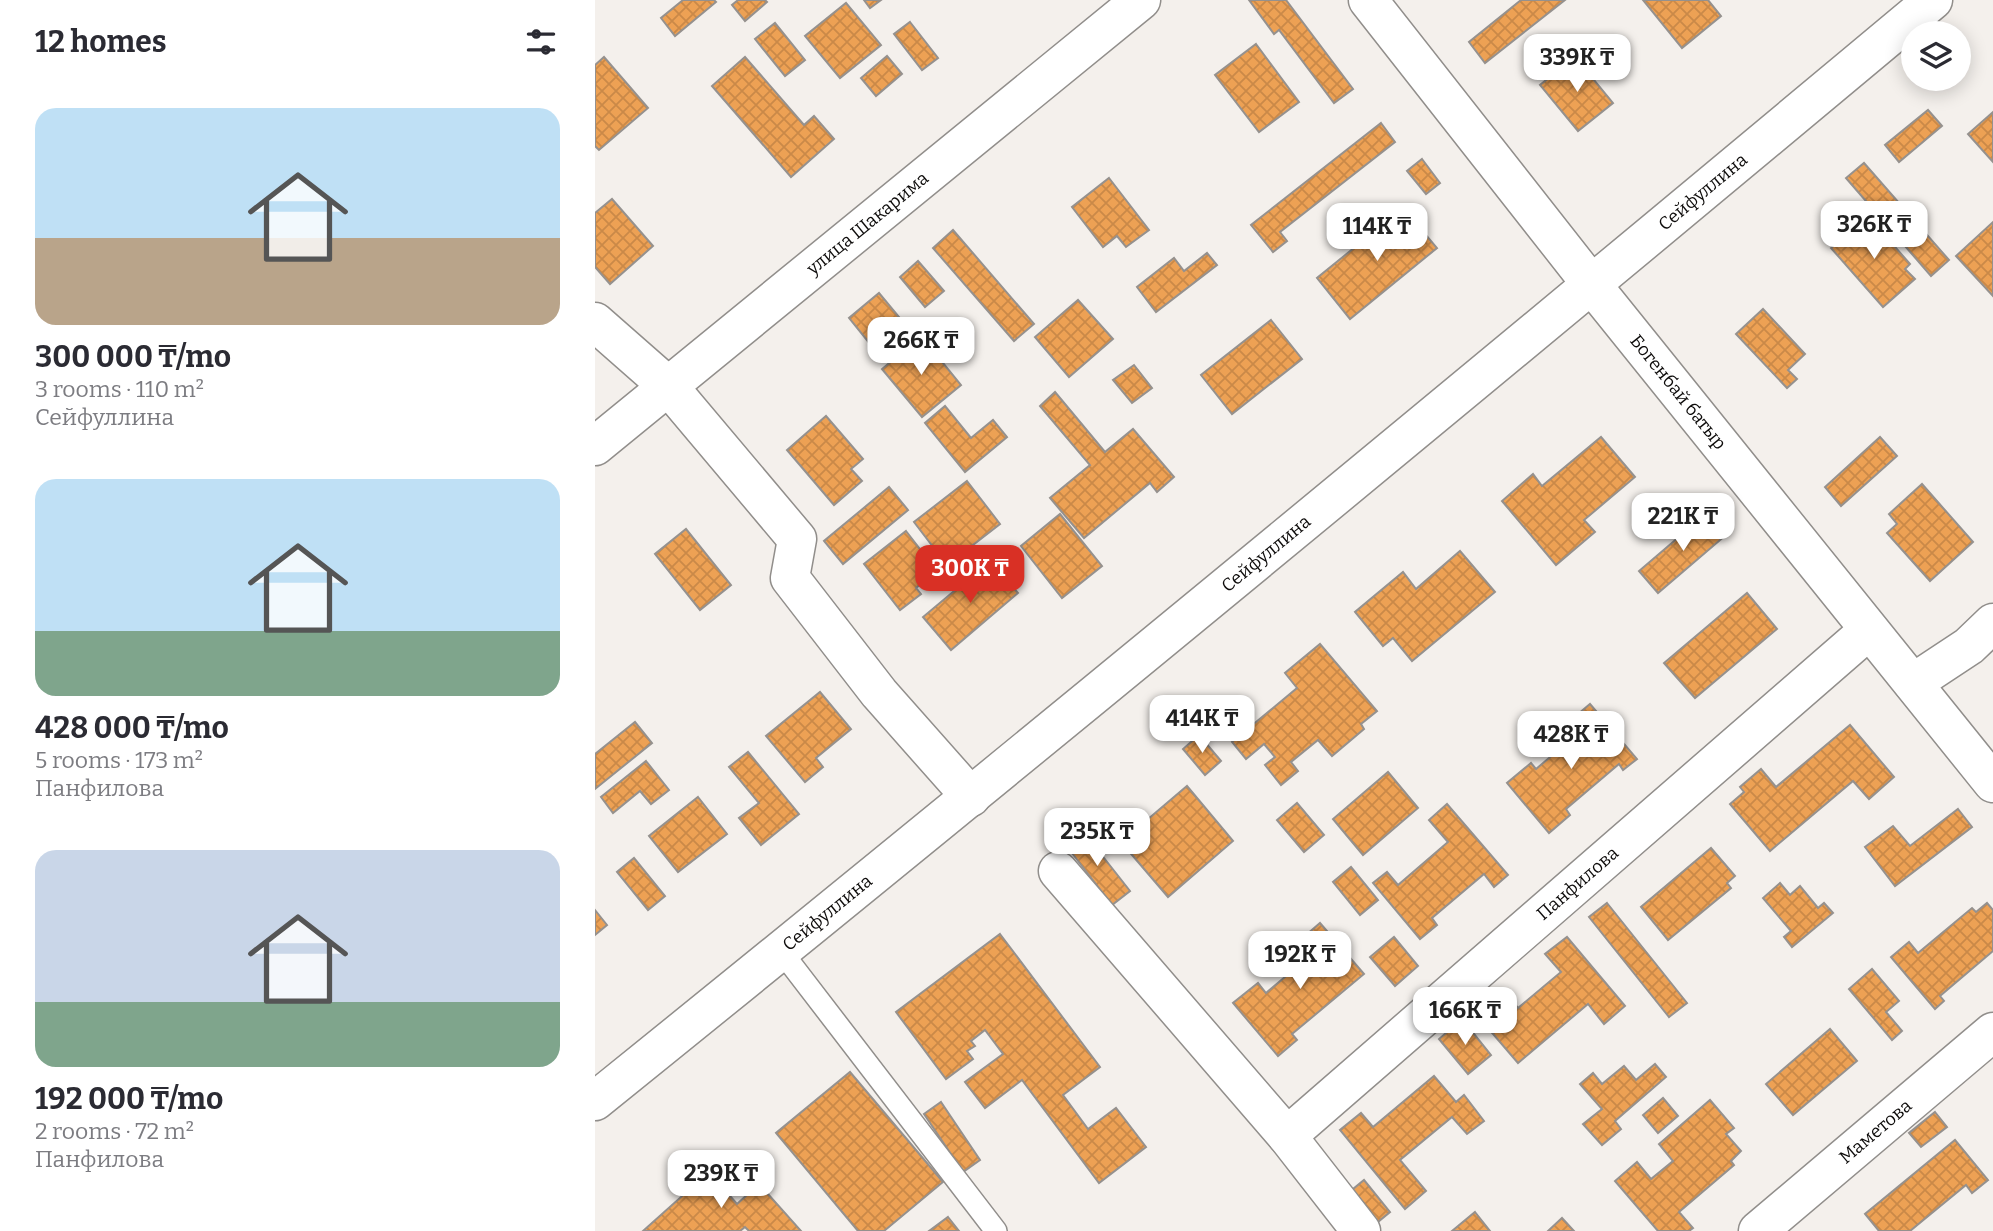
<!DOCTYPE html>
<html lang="en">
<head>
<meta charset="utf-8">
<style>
  body { margin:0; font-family:Bitter,serif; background:#f2f2f3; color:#2b2b33; height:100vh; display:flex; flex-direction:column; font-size:26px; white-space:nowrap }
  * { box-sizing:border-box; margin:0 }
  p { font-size:23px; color:#7c7c81 }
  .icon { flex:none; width:38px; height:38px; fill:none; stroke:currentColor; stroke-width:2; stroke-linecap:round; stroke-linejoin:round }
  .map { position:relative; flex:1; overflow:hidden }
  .details { display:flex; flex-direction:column; background:#fff; width:595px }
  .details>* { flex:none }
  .fabs { position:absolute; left:1306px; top:21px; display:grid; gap:14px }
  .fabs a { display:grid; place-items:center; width:70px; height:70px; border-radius:50%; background:#fff; box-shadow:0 4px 18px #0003; font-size:35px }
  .price { position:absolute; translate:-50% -60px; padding:0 16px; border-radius:14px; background:#fff; color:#222; font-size:23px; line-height:46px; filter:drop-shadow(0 2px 4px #0008) }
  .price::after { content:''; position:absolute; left:50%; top:42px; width:21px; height:16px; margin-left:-10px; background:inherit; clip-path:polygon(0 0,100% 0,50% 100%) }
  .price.active { background:#d93025; color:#fff }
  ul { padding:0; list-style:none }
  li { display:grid; align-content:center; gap:14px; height:371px; padding:0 35px }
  li span { display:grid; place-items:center; height:217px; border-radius:21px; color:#555 }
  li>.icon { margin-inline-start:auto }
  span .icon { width:126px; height:126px; fill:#fffc; stroke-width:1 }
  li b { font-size:30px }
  h2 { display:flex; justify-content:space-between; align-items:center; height:84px; padding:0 35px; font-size:30px }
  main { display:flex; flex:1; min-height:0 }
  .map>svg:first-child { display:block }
  .building { fill:url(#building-cross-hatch); stroke:#95918e; stroke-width:2 }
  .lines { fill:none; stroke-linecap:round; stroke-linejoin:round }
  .service-casing { stroke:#918e8b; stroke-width:24 }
  .minor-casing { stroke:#918e8b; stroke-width:41 }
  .tertiary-casing { stroke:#918e8b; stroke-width:41 }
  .secondary-casing { stroke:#918e8b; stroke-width:41 }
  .service { stroke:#fff; stroke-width:21 }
  .minor { stroke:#fff; stroke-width:38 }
  .tertiary { stroke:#fff; stroke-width:38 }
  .secondary { stroke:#fff; stroke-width:38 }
  .labels { text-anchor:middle; stroke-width:6; stroke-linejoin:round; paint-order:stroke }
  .street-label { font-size:18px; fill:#0d0b0a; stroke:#fff }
</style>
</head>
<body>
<main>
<section class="details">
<h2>12 homes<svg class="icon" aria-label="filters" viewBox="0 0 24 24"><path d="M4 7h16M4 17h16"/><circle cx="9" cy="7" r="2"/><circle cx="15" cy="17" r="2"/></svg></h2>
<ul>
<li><span style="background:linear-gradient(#bfe0f5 60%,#b9a48a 0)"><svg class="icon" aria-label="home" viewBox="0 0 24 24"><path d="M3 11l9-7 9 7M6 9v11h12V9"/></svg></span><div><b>300 000 ₸/mo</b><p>3 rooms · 110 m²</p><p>Сейфуллина</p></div></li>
<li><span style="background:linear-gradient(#bfe0f5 70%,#7fa58c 0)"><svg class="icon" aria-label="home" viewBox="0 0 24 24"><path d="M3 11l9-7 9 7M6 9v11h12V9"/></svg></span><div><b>428 000 ₸/mo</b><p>5 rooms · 173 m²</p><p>Панфилова</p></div></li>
<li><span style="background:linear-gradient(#c9d6e8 70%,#7fa58c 0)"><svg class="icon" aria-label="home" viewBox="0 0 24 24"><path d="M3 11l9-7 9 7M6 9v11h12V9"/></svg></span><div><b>192 000 ₸/mo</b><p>2 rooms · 72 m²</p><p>Панфилова</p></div></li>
</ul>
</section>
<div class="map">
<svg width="1398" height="1231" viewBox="0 0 1398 1231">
  <defs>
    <pattern id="building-cross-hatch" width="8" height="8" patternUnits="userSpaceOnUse" patternTransform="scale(1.75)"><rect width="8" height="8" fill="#eda154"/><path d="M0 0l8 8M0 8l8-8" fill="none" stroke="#ca8948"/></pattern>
  </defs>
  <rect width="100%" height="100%" fill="#f4f0ec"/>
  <!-- building -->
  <g class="building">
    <polygon points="88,0 119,0 121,2 80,36 66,18"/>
    <polygon points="143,0 170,0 172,2 150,21 137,5"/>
    <polygon points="269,0 286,0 275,8"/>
    <polygon points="654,0 691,0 758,89 739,103 684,30 679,34"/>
    <polygon points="926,0 970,0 890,63 874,42"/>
    <polygon points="1048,0 1113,0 1126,16 1087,48"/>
    <polygon points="251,3 286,45 245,78 210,36"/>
    <polygon points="315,22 343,58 327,70 299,34"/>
    <polygon points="180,23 210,60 190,76 160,39"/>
    <polygon points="661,44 704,102 664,132 620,75"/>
    <polygon points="292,56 307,74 281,96 266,78"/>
    <polygon points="9,57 53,108 4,150 0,146 0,65"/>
    <polygon points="150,57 209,125 219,116 239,139 196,177 117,86"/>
    <polygon points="980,57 1018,103 983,131 945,85"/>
    <polygon points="1333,110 1347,126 1304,162 1290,145"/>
    <polygon points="1398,112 1398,162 1373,134"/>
    <polygon points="786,123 800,142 685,232 692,241 678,252 656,225"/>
    <polygon points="827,159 845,183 831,194 812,171"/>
    <polygon points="1269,163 1354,260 1336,276 1251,178"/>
    <polygon points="514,178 554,230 531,247 522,236 508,247 477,207"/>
    <polygon points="17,199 58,246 15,284 0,267 0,213"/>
    <polygon points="808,208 842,248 755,319 722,278"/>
    <polygon points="1273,216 1315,264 1310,269 1320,279 1288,307 1236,248"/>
    <polygon points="1398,222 1398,296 1361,256"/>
    <polygon points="358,230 439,324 419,341 338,248"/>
    <polygon points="612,253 622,265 561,312 542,287 579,258 589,271"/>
    <polygon points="323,261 349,291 330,307 305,277"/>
    <polygon points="284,293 319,335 288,360 254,318"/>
    <polygon points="483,300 518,339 474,377 440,337"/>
    <polygon points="1168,309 1210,354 1193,370 1202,379 1192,388 1141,334"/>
    <polygon points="676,320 707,359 637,414 606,375"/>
    <polygon points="326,336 366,385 327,417 287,369"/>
    <polygon points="539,365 557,388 537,403 518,380"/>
    <polygon points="460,392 510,452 538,429 579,477 562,492 555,483 489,538 455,498 495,465 445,406"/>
    <polygon points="350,406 376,438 398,420 412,437 370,472 330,423"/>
    <polygon points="231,416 268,459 256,469 267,481 239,505 192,450"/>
    <polygon points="1006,437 1040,477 989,520 1000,532 961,565 907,501 938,474 947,486"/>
    <polygon points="1285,437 1302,456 1246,506 1230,487"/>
    <polygon points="372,481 405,524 352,565 319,522"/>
    <polygon points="1327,484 1378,542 1335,581 1292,533 1302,524 1294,514"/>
    <polygon points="294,487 313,510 248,564 229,541"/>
    <polygon points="1112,513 1131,535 1063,593 1044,571"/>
    <polygon points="465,514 507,566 467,598 426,546"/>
    <polygon points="91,529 136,585 105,610 60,554"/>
    <polygon points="311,531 342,571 321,588 326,594 305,610 269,564"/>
    <polygon points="865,551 900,592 817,661 798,638 788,646 760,612 808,572 821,589"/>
    <polygon points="395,561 423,593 356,650 328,617"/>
    <polygon points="1152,593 1182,629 1100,698 1069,663"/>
    <polygon points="725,644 782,711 766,724 769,729 737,756 723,740 696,762 703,771 686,785 670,765 680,757 669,744 651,759 637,742 702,688 690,673"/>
    <polygon points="225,692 256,729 221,758 228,767 210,782 171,736"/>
    <polygon points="995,704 1042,759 1028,770 1024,764 971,809 975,815 954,833 912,783 936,763 941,769 993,725 983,714"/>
    <polygon points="40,722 57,743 0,789 0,754"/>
    <polygon points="1255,725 1299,777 1274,799 1258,781 1175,851 1135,804 1149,792 1145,787 1166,769 1181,787"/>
    <polygon points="604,735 626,761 610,775 588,749"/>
    <polygon points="153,752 204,814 166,845 144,818 164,803 134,767"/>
    <polygon points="51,761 74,790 56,804 45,791 18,813 6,797"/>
    <polygon points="793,772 823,808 768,855 738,819"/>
    <polygon points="592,786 638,841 573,897 526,842"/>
    <polygon points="103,797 132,834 83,872 54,836"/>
    <polygon points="702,803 729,835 709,852 682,820"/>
    <polygon points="852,804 913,875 899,887 889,874 837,918 842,925 825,939 778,883 792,872 803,885 853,842 834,820"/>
    <polygon points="1363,809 1377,827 1300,886 1270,847 1298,826 1315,846"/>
    <polygon points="487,830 535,891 517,905 470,844"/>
    <polygon points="1116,848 1140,876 1132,883 1136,888 1073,940 1046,907"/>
    <polygon points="39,858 70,896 53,910 22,872"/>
    <polygon points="756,867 783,900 765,915 738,882"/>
    <polygon points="1185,883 1195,895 1205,886 1223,908 1229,903 1238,913 1197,947 1189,937 1196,931 1168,898"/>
    <polygon points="1012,903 1092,1003 1074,1017 994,917"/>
    <polygon points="1392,903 1398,910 1398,951 1345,996 1349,1001 1340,1009 1296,957 1314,942 1323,953 1377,908 1381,912"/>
    <polygon points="0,910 12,925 0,935"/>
    <polygon points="725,923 769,974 697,1034 702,1040 683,1056 638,1003 663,983 671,993 716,955 704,941"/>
    <polygon points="405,934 505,1067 468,1095 493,1129 521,1108 551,1147 504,1183 427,1080 390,1108 370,1082 408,1054 390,1030 376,1041 380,1046 372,1051 378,1059 351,1079 301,1012"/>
    <polygon points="799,937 823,966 800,986 775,957"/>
    <polygon points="972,937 1030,1006 1009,1024 993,1004 923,1063 880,1013 908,990 923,1008 966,972 950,954"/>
    <polygon points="1277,969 1304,1001 1291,1012 1307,1031 1297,1040 1254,989"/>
    <polygon points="867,1019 896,1055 873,1074 844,1039"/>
    <polygon points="1235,1029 1262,1061 1198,1115 1171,1084"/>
    <polygon points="1060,1064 1071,1077 1020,1121 1026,1129 1007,1145 988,1124 1007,1109 985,1084 998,1073 1007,1084 1029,1066 1041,1080"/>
    <polygon points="255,1072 348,1182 289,1231 263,1231 181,1133"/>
    <polygon points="839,1076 861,1102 869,1095 889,1121 872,1134 857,1117 805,1160 831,1191 810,1209 745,1130 766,1113 778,1127"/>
    <polygon points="1068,1098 1083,1116 1063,1133 1048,1115"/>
    <polygon points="1115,1100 1139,1128 1131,1134 1146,1151 1136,1161 1139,1165 1084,1212 1098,1228 1094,1231 1063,1231 1020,1181 1042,1162 1056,1179 1078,1161 1064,1144"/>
    <polygon points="346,1102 385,1160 368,1172 329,1114"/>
    <polygon points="1340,1112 1352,1127 1326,1147 1314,1133"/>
    <polygon points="1360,1140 1393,1180 1377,1193 1371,1185 1315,1231 1284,1231 1270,1214"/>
    <polygon points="107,1164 142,1204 164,1184 206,1231 154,1231 150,1227 145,1231 48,1231 95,1189 88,1180"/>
    <polygon points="769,1180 795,1212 778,1226 752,1194"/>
    <polygon points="880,1212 895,1231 857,1231"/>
    <polygon points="353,1217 364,1231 334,1231"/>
    <polygon points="967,1218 979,1231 953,1231"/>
  </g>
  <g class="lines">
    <defs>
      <polyline id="service" points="186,951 401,1231"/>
      <g id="minor">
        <polyline points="0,322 74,387 202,539 195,578 284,693 376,797"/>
        <path id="s1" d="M0,446L546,0"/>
        <polyline points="1318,683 1374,646 1398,623"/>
        <polyline points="463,871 692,1136 766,1231"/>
        <path id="s2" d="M692,1136L1274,630"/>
        <path id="s3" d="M1163,1231L1398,1032"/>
      </g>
      <g id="tertiary">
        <path id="s4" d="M773,0L997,285L1398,783"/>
      </g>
      <g id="secondary">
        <path id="s5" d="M0,1101C450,738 895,370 1338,0"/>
      </g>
    </defs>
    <!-- service casing -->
    <use href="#service" class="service-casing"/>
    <!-- minor casing -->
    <use href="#minor" class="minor-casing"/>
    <!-- tertiary casing -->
    <use href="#tertiary" class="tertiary-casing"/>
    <!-- secondary casing -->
    <use href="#secondary" class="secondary-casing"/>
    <!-- service -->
    <use href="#service" class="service"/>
    <!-- minor -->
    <use href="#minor" class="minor"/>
    <!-- tertiary -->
    <use href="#tertiary" class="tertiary"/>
    <!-- secondary -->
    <use href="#secondary" class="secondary"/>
  </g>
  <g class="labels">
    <!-- street labels -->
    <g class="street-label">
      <text dy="6" stroke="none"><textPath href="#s5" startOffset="1433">Сейфуллина</textPath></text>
      <text dy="6" stroke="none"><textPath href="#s1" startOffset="352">улица Шакарима</textPath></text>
      <text dy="6" stroke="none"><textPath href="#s4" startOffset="500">Богенбай батыр</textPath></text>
      <text dy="6" stroke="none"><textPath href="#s5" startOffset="866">Сейфуллина</textPath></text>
      <text dy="6" stroke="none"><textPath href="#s2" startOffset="385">Панфилова</textPath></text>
      <text dy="6" stroke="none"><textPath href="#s5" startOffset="299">Сейфуллина</textPath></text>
      <text dy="6" stroke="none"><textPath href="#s3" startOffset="154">Маметова</textPath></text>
    </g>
  </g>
</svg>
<div class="fabs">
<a><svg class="icon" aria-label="layers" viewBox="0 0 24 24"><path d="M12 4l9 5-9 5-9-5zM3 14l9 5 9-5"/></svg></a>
</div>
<b class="price" style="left:982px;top:94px">339K ₸</b>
<b class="price" style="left:1279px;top:261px">326K ₸</b>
<b class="price" style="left:782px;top:263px">114K ₸</b>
<b class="price" style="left:326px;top:377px">266K ₸</b>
<b class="price" style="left:1088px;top:553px">221K ₸</b>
<b class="price active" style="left:375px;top:605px">300K ₸</b>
<b class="price" style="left:607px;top:755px">414K ₸</b>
<b class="price" style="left:976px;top:771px">428K ₸</b>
<b class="price" style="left:502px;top:868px">235K ₸</b>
<b class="price" style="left:705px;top:991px">192K ₸</b>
<b class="price" style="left:870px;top:1047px">166K ₸</b>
<b class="price" style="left:126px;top:1210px">239K ₸</b>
</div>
</main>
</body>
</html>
